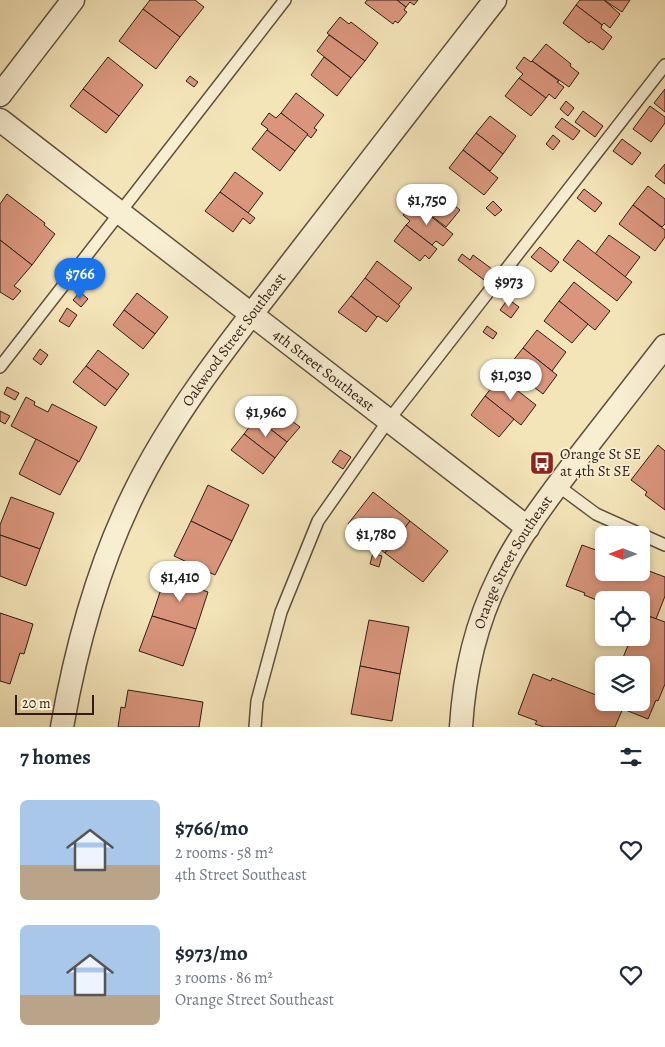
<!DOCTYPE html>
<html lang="en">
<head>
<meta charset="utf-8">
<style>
  body { margin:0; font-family:Alegreya,serif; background:#f6f6f7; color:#1f2937; height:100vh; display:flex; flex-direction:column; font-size:19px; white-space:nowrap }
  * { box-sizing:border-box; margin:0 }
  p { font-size:16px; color:#747a83 }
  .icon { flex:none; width:28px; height:28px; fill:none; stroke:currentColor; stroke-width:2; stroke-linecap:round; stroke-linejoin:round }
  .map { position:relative; height:727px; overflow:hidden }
  .sheet { display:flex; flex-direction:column; background:#fff; flex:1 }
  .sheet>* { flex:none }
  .needle { width:32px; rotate:270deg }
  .fabs { position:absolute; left:595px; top:526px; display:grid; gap:10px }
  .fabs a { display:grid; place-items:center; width:55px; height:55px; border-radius:8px; background:#fff; box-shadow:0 2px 8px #0003; font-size:25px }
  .scale { position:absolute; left:15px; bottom:12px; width:79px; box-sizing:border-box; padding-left:5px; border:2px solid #2f1d15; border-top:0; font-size:14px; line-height:18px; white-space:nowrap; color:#2f1d15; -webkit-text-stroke:4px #f8eed2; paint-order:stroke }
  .price { position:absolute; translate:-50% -42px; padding:0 11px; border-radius:18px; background:#fff; color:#222; font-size:16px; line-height:32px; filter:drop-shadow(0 1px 2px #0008) }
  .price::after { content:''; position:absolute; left:50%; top:30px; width:15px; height:11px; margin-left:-8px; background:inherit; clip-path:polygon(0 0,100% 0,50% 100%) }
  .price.active { background:#1a73e8; color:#fff }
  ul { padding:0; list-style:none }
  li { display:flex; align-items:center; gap:15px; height:125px; padding:0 20px }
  li span { display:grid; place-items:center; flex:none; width:140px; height:100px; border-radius:8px; color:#555 }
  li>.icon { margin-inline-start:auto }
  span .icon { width:60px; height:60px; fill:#fffc; stroke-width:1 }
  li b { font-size:21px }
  h2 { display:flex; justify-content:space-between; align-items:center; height:60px; padding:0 20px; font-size:21px }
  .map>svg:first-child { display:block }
  .building { fill:#da967d; stroke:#2f1d15 }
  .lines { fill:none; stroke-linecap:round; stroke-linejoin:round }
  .lane-casing { stroke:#604f3e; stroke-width:14 }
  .street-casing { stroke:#604f3e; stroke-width:25 }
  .lane { stroke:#f8eed2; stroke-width:11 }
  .street { stroke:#f8eed2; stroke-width:22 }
  .labels { text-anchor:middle; stroke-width:4; stroke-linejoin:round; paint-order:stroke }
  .street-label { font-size:15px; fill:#2f1d15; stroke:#f8eed2 }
  .poi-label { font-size:15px; fill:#2f1d15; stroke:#f8eed2; text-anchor:start }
</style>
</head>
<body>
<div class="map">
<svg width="665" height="727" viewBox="0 0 665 727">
  <rect width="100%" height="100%" fill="#f4e5b9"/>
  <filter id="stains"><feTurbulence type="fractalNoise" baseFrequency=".004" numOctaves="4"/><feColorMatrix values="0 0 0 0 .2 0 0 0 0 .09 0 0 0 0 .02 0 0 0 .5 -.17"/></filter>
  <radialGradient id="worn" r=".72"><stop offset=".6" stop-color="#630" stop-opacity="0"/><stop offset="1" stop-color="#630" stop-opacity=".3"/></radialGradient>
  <!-- building -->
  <g class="building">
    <polygon points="150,0 195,0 204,7 180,37 143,9"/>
    <polygon points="367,0 397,0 406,7 404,10 407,12 398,23 395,21 393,24 365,3"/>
    <polygon points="397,0 418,0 414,5 410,2 406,7"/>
    <polygon points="580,0 604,0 620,14 610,28 604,23 602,25 576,5"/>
    <polygon points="604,0 630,0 622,12"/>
    <polygon points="576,5 602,25 601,28 612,37 603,50 591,41 589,43 563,23"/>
    <polygon points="143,9 180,37 156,69 119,41"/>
    <polygon points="340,17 349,24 351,22 378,43 365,61 327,33"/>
    <polygon points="329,35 365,61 351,78 317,51"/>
    <polygon points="546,44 571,64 570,66 579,73 569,87 532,61"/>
    <polygon points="108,57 143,85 119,116 83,89"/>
    <polygon points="324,57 351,78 337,96 311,75"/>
    <polygon points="524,57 531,62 532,61 559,81 557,82 564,87 555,99 549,94 546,98 519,78 523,74 516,68"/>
    <polygon points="190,76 198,82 194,87 186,81"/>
    <polygon points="519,78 546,98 531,116 505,96"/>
    <polygon points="83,89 119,116 106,133 70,106"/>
    <polygon points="665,89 665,112 654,103"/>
    <polygon points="296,93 324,115 314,128 317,130 311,138 281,113"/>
    <polygon points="566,101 574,108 568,116 560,109"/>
    <polygon points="650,106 665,117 665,123 651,142 633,129"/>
    <polygon points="583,111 603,126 595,137 575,122"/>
    <polygon points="269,113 276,118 281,113 308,134 295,151 267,130 268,129 261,124"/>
    <polygon points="490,116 516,136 503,154 476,133"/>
    <polygon points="562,118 580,131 573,140 555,127"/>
    <polygon points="267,130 295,151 280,171 252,149"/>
    <polygon points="476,133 503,154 490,171 463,150"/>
    <polygon points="553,135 560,141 553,150 546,144"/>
    <polygon points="622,139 641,153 632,165 613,151"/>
    <polygon points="463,150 498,178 484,195 449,168"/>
    <polygon points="665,164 665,184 655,176"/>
    <polygon points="235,172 263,193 248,213 220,192"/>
    <polygon points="648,186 665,199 665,224 662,227 633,205"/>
    <polygon points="434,189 460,210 446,227 420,207"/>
    <polygon points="584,189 602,203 595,212 577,198"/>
    <polygon points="220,192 255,218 250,224 243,218 233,232 205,211"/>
    <polygon points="7,194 45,223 44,225 55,234 32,265 0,240 0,204"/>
    <polygon points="493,201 502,210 495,216 486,208"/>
    <polygon points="413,202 453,234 443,246 436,241 432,245 406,225 410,221 403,215"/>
    <polygon points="633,205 665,230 665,237 655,251 619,224"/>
    <polygon points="406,225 437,249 429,259 425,255 420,261 394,241"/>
    <polygon points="609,235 640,257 625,277 595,254"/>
    <polygon points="0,240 32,265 14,286 21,291 13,300 0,292"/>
    <polygon points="578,240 632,282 617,301 563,260"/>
    <polygon points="540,247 559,262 551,272 531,257"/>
    <polygon points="462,254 470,260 473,255 492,269 484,280 458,260"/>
    <polygon points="377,261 412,288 398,305 365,278"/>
    <polygon points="365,278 400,306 387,322 378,316 377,317 351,296"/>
    <polygon points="574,282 610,311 595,330 559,301"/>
    <polygon points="80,292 88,299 81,307 73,300"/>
    <polygon points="137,293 168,317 155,334 124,310"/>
    <polygon points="351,296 377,317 366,332 338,312"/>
    <polygon points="508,299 519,307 511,318 500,310"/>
    <polygon points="559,301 588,324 572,343 544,321"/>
    <polygon points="67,308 77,315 69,327 59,321"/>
    <polygon points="124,310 155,334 143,349 113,325"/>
    <polygon points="487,326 497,333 493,339 483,332"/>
    <polygon points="537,330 566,352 552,371 523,348"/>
    <polygon points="523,348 557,375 543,394 508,367"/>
    <polygon points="40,349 48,355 41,365 33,359"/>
    <polygon points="98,350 129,374 117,390 86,366"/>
    <polygon points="488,362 496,368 491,375 483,368"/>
    <polygon points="86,366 117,390 105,406 73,382"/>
    <polygon points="500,377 536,405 521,425 485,396"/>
    <polygon points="7,387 19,393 15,400 4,394"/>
    <polygon points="485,396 514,419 499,437 471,415"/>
    <polygon points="26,397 35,402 34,405 48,412 52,404 97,427 79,462 11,426"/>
    <polygon points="268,403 300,427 287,442 256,418"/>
    <polygon points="0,411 10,416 5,424 0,421"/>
    <polygon points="256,418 287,442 275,458 244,434"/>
    <polygon points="244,434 275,458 263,474 231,450"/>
    <polygon points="36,439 78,461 60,495 19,474"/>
    <polygon points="658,445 665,451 665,510 645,495 647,492 631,480"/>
    <polygon points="340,450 351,457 343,469 332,462"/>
    <polygon points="208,485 249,505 232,541 191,521"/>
    <polygon points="373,492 410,521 385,553 348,524"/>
    <polygon points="11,497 54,513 40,549 0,535 0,525"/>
    <polygon points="191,521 232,541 215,575 174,556"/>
    <polygon points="410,521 448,551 423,582 385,553"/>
    <polygon points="0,535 40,549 26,586 0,576"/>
    <polygon points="582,545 604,553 604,572 641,572 641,568 665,577 665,596 656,619 643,614 641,617 641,600 604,600 604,603 584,595 585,593 566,586"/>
    <polygon points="373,553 382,556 379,567 370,564"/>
    <polygon points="165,577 208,592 196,629 152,616"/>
    <polygon points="0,613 33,624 24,654 20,653 10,684 0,681"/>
    <polygon points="643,614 665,622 665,684 658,701 656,700 648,719 608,703 641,702 641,665 620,665 631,638 641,638 641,618"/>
    <polygon points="152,616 196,629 183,666 139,651"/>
    <polygon points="369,620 409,627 400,674 360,666"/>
    <polygon points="360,666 400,674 392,721 351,714"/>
    <polygon points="533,674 551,681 552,678 604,698 604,702 609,702 623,708 615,727 544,727 535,724 537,721 518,714"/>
    <polygon points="128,690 203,702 199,727 118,727 121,707 125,708"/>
  </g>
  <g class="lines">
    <defs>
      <g id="lane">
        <polyline points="0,367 285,0"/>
        <polyline points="557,485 596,514 665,545"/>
        <polyline points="255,727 257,701 281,612 318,521 388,421 665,65"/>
      </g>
      <g id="street">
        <polyline points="0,95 73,0"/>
        <path id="s1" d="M0,120L528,528"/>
        <path id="s2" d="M62,727C76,647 98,566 134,493C175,409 235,336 292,262C359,175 427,87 495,0"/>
        <path id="s3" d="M461,727C464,676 476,623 499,577C520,533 552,493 581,454C609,418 637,382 665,346"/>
      </g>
    </defs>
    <!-- lane casing -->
    <use href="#lane" class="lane-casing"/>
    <!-- street casing -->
    <use href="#street" class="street-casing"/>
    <!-- lane -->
    <use href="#lane" class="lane"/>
    <!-- street -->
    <use href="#street" class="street"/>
  </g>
  <!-- icons -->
  <defs>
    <symbol id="bus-square" viewBox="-11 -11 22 22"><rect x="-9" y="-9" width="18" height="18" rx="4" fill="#8f2418" stroke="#f8eed2"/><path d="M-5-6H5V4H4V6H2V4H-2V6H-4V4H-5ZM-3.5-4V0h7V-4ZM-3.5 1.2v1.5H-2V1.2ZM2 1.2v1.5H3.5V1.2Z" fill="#fff"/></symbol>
  </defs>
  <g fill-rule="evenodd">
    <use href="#bus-square" x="528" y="449" width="28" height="28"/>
  </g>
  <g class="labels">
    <!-- street labels -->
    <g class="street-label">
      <text dy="5" stroke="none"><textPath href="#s2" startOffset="429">Oakwood Street Southeast</textPath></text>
      <text dy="5" stroke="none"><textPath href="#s1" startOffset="409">4th Street Southeast</textPath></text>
      <text dy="5" stroke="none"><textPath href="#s3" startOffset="175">Orange Street Southeast</textPath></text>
    </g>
    <!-- poi labels -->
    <g class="poi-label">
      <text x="560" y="459">Orange St SE<tspan x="560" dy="17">at 4th St SE</tspan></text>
    </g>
  </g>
  <rect width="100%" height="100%" filter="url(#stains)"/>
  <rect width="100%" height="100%" fill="url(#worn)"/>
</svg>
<div class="fabs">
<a><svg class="needle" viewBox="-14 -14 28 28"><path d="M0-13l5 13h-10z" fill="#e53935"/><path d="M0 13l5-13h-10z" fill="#747a83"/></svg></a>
<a><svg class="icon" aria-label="locate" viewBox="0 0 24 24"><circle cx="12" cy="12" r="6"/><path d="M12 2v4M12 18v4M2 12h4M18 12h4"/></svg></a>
<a><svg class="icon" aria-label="layers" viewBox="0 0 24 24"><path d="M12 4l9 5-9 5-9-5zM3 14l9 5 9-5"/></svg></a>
</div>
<div class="scale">20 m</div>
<b class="price" style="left:427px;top:226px">$1,750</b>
<b class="price active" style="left:80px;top:300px">$766</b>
<b class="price" style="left:509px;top:308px">$973</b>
<b class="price" style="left:511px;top:401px">$1,030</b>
<b class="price" style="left:266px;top:438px">$1,960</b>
<b class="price" style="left:376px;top:560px">$1,780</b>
<b class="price" style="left:180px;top:603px">$1,410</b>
</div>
<section class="sheet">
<h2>7 homes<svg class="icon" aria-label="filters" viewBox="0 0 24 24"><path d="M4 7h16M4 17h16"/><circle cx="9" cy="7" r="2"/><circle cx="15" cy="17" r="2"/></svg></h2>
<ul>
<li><span style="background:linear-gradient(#a9c7e8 65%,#b9a48a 0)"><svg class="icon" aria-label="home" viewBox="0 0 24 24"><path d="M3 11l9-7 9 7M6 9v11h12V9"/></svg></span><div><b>$766/mo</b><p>2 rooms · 58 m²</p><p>4th Street Southeast</p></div><svg class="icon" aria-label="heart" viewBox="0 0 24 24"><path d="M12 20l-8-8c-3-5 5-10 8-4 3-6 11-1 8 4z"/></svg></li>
<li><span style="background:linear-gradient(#a9c7e8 70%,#b9a48a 0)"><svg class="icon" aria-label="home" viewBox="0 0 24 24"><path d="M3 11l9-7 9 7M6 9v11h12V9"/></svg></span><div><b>$973/mo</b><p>3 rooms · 86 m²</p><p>Orange Street Southeast</p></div><svg class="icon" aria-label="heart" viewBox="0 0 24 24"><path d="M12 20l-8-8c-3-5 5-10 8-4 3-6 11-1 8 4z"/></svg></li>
</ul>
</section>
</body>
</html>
